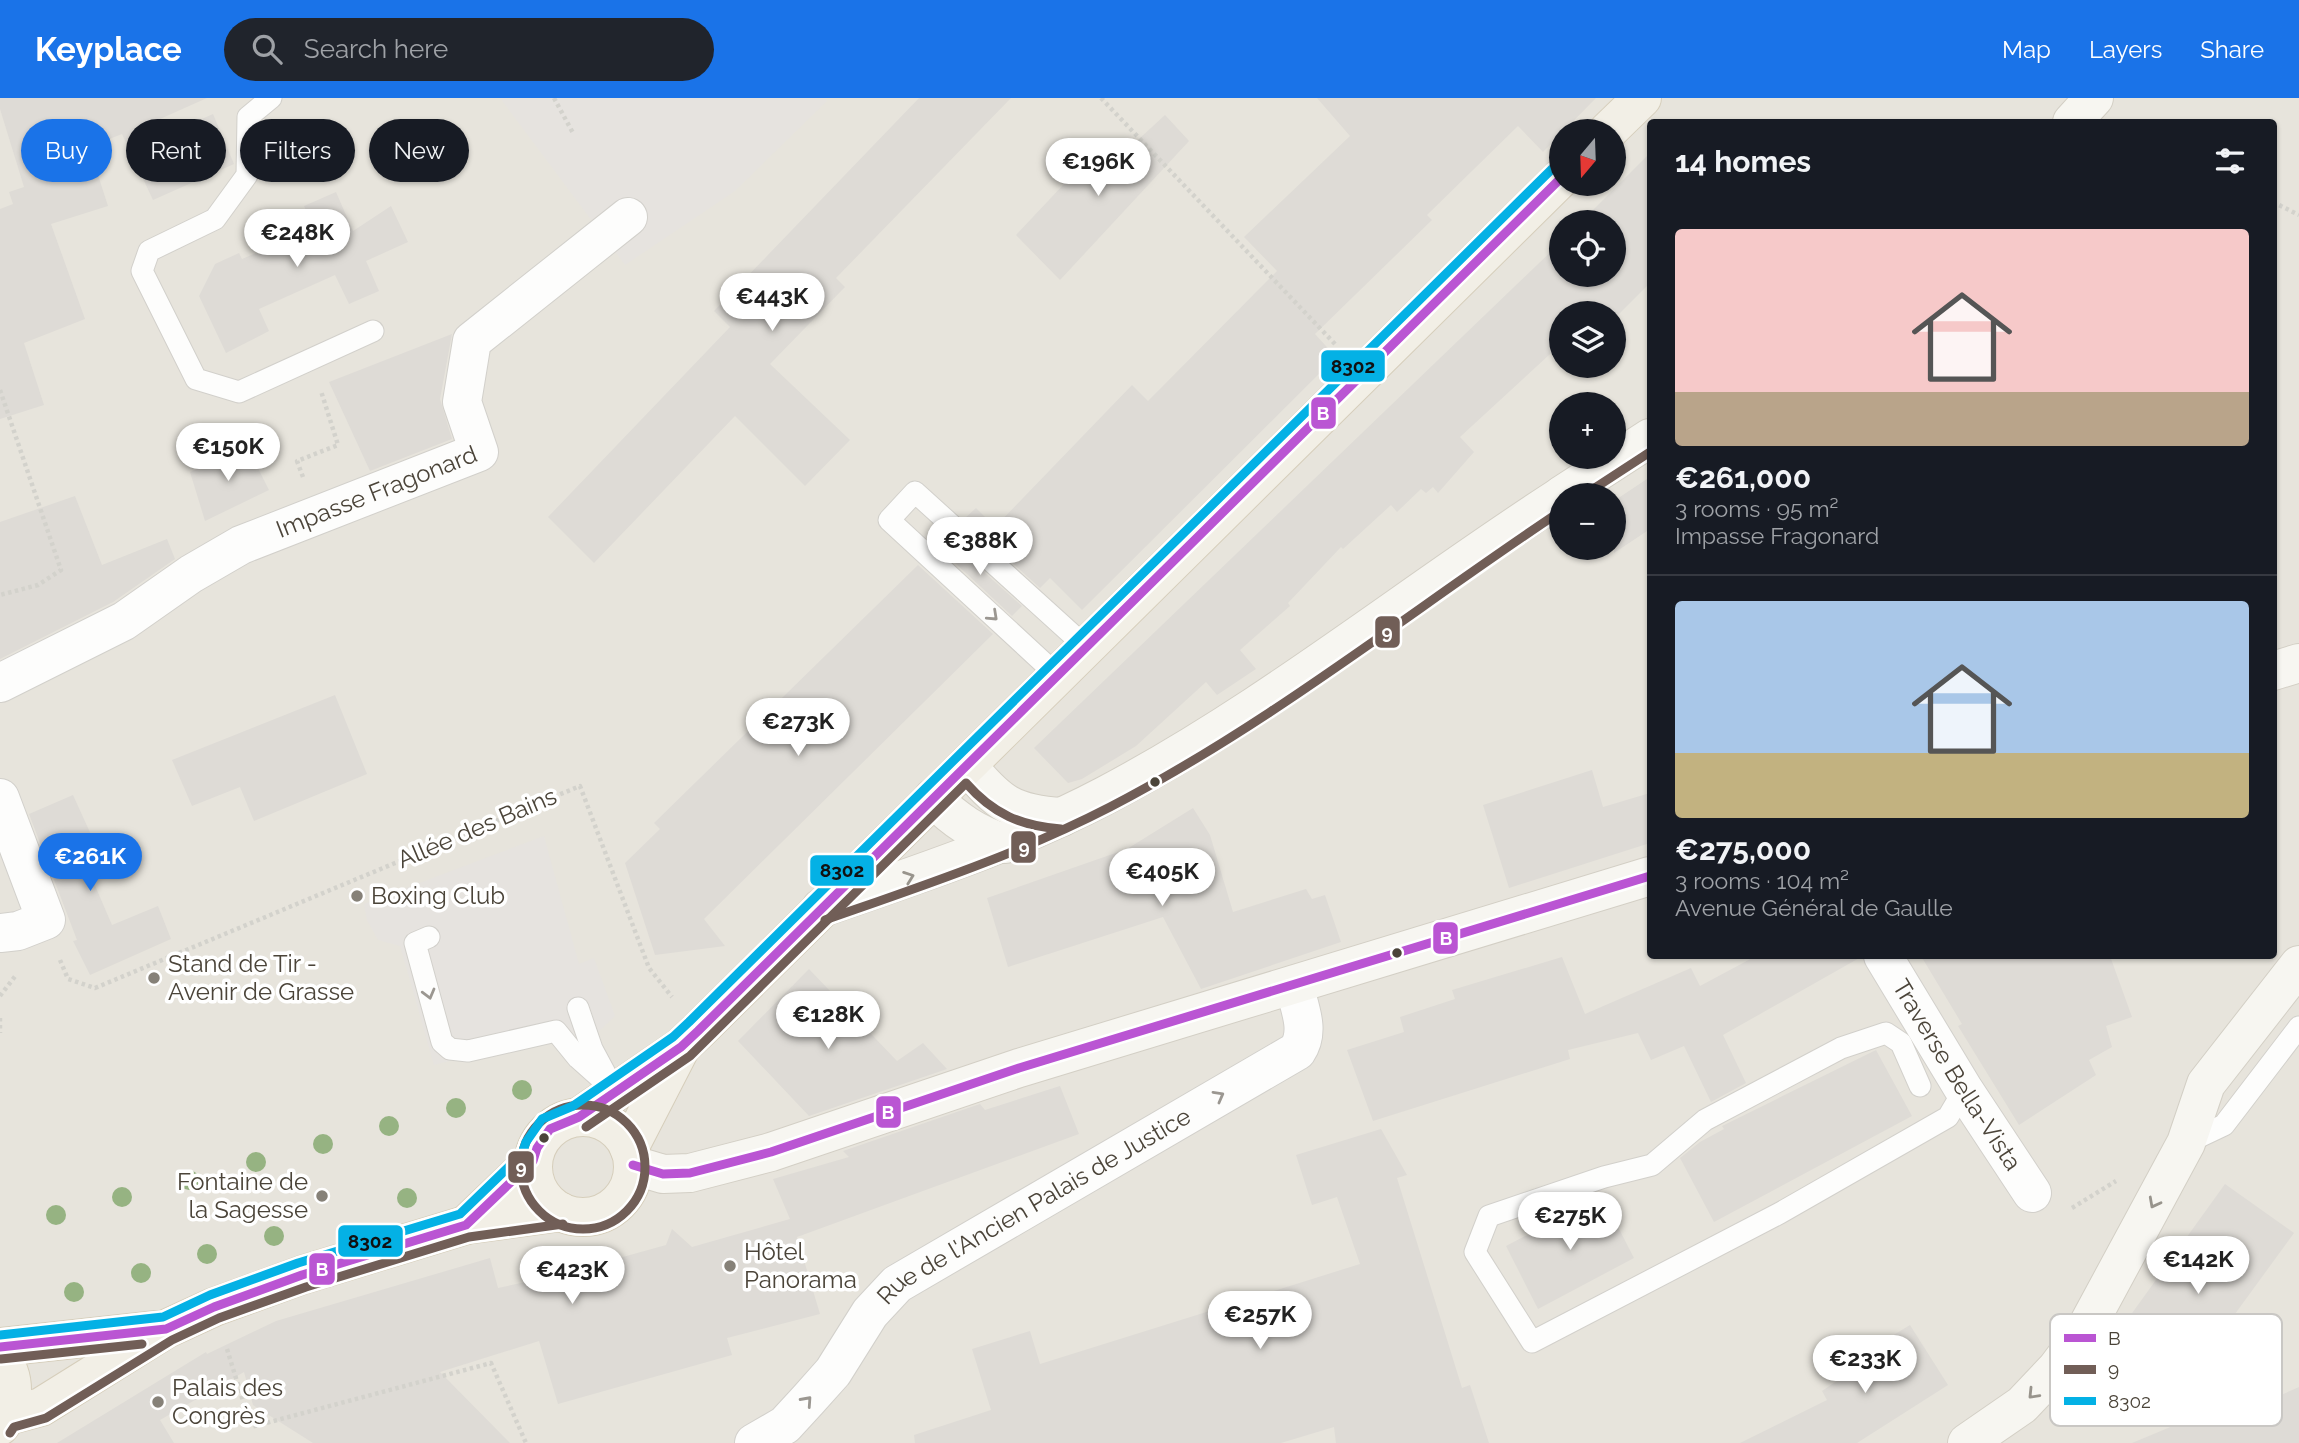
<!DOCTYPE html>
<html lang="en">
<head>
<meta charset="utf-8">
<style>
  body { margin:0; font-family:Raleway,sans-serif; background:#20242c; color:#f1f3f6; height:100vh; display:flex; flex-direction:column; font-size:26px; white-space:nowrap }
  * { box-sizing:border-box; margin:0 }
  p { font-size:23px; color:#9ea1a6 }
  .icon { flex:none; width:38px; height:38px; fill:none; stroke:currentColor; stroke-width:2; stroke-linecap:round; stroke-linejoin:round }
  .map { position:relative; flex:1; overflow:hidden }
  .drawer { position:absolute; left:1647px; top:21px; width:630px; height:840px; display:flex; flex-direction:column; background:#171b24; border-radius:7px; box-shadow:0 2px 5px #0004 }
  .drawer>* { flex:none }
  .banner { position:absolute; left:21px; top:21px; width:665px; height:63px; display:flex; gap:14px }
  .needle { width:46px; rotate:199deg }
  .buttons { position:absolute; left:1549px; top:21px; display:grid; gap:14px }
  .buttons a { display:grid; place-items:center; width:77px; height:77px; border-radius:50%; background:#171b24; box-shadow:0 2px 5px #0004; font-size:35px }
  .price { position:absolute; translate:-50% -60px; padding:0 16px; border-radius:24px; background:#fff; color:#222; font-size:23px; line-height:46px; filter:drop-shadow(0 2px 4px #0008) }
  .price::after { content:''; position:absolute; left:50%; top:42px; width:21px; height:16px; margin-left:-10px; background:inherit; clip-path:polygon(0 0,100% 0,50% 100%) }
  .price.active { background:#1a73e8; color:#fff }
  ul { padding:0; list-style:none }
  li { display:grid; align-content:center; gap:14px; height:371px; padding:0 28px }
  li+li { border-top:2px solid #363941 }
  li span { display:grid; place-items:center; height:217px; border-radius:7px; color:#555 }
  li>.icon { margin-inline-start:auto }
  span .icon { width:126px; height:126px; fill:#fffc; stroke-width:1 }
  li b { font-size:30px }
  h2 { display:flex; justify-content:space-between; align-items:center; height:84px; padding:0 28px; font-size:30px }
  .pill { padding:0 24px; border-radius:32px; background:#171b24; box-shadow:0 2px 5px #0004; font-size:24px; line-height:63px }
  .pill.active { background:#1a73e8; color:#fff }
  header { display:flex; align-items:center; gap:42px; box-sizing:border-box; height:98px; padding:0 35px; background:#1a73e8; color:#fff }
  header strong { font-size:33px }
  nav { display:flex; gap:38px; margin-inline-start:auto; font-size:24px }
  .search { width:490px; height:63px; background:#20242c; display:flex; align-items:center; gap:18px; box-sizing:border-box; padding:0 24px; border-radius:38px; color:#9ea1a6; font-size:26px }
  .map>svg:first-child { display:block }
  .residential { fill:#e7e4dc; fill-rule:evenodd }
  .parking { fill:#e6e3df }
  .building { fill:#dedbd6 }
  .lines { fill:none; stroke-linecap:round; stroke-linejoin:round }
  .lane-casing { stroke:#d2d0cb; stroke-width:23 }
  .street-casing { stroke:#d2d0cb; stroke-width:40 }
  .secondary-casing { stroke:#d3cfc5; stroke-width:40 }
  .primary-casing { stroke:#d6cebb; stroke-width:40 }
  .path { stroke:#d3d2cc; stroke-width:4.5; stroke-dasharray:3.5 3.5; stroke-linecap:butt }
  .lane { stroke:#fdfdfc; stroke-width:21 }
  .street { stroke:#fdfdfc; stroke-width:38 }
  .secondary { stroke:#f7f6f1; stroke-width:38 }
  .primary { stroke:#f2efe6; stroke-width:38 }
  .bus-1-casing { stroke:#fff; stroke-width:14 }
  .bus-2-casing { stroke:#fff; stroke-width:14 }
  .bus-3-casing { stroke:#fff; stroke-width:14 }
  .bus-1 { stroke:#ba55d3; stroke-width:9 }
  .bus-2 { stroke:#715e57; stroke-width:9 }
  .bus-3 { stroke:#04b1e5; stroke-width:9 }
  .tree { fill:#96b382 }
  .oneway { stroke:#9b9791 }
  .oneway2 { stroke:#98948c }
  .bus-dot { fill:#4b4439; stroke:#fff; stroke-width:2.5 }
  .poi-dot { fill:#868178; stroke:#fff; stroke-width:2.5 }
  .labels { text-anchor:middle; stroke-width:7; stroke-linejoin:round; paint-order:stroke }
  .street-label { font-size:24px; fill:#4b4439; stroke:#fff }
  .poi-label { font-size:24px; fill:#4b4439; stroke:#fff; text-anchor:start }
  .key { fill:#fff; stroke:#c9c7c4; stroke-width:2 }
  .key-label { font-size:19px; fill:#4b4439 }
  .line-badge { stroke:#fff; stroke-width:2.5 }
  .badge-label { font-size:19px; text-anchor:middle; font-weight:bold; fill:#fff }
  .pale-badge-label { font-size:19px; text-anchor:middle; font-weight:bold; fill:#111 }
</style>
</head>
<body>
<header>
<strong>Keyplace</strong>
<div class="search"><svg class="icon" aria-label="search" viewBox="0 0 24 24"><circle cx="10" cy="10" r="6"/><path d="M15 15l6 6"/></svg>Search here</div>
<nav><a>Map</a><a>Layers</a><a>Share</a></nav>
</header>
<div class="map">
<svg width="2299" height="1345" viewBox="0 0 2299 1345">
  <rect width="100%" height="100%" fill="#f4f2ee"/>
  <!-- residential -->
  <path class="residential" d="M0,0H2299V1345H0ZM1650,24H2273V858H1650ZM1561,33H1614V86H1561ZM1561,124H1614V177H1561ZM1561,215H1614V268H1561ZM1561,306H1614V359H1561ZM1561,397H1614V450H1561Z"/>
  <!-- parking -->
  <g class="parking">
    <polygon points="500,0 824,0 827,3 735,93 625,167"/>
    <polygon points="544,738 579,866 594,860 615,918 570,961 550,937 434,967 400,848 378,842 367,822 364,806"/>
  </g>
  <!-- building -->
  <g class="building">
    <polygon points="0,0 207,0 160,21 166,37 213,16 234,66 153,102 122,36 89,49 108,108 51,126 85,221 24,245 44,307 0,321 0,111 13,106 9,94 24,89 0,11"/>
    <polygon points="919,0 1011,0 836,180 845,189 770,266 850,342 805,388 735,318 594,465 548,419 730,229 714,213"/>
    <polygon points="1317,0 1596,0 1543,54 1518,28 1427,117 1432,122 1315,236 1336,259 1082,512 1050,480 1040,490 964,421 976,410 995,429 1132,287 1148,303 1277,173 1244,139 1350,38"/>
    <polygon points="1165,17 1189,43 1060,182 1016,137 1098,50 1113,65"/>
    <polygon points="1650,55 1650,185 1614,221 1614,215 1561,215 1561,246 1460,339 1474,354 1438,395 1433,389 1426,395 1421,391 1397,414 1391,407 1343,451 1341,449 1288,505 1290,508 1240,552 1256,571 1217,597 1206,584 1136,648 1082,681 1068,685 1034,650 1561,144 1561,177 1614,177 1614,124 1581,124"/>
    <polygon points="336,94 353,133 391,108 408,144 366,163 379,193 349,206 335,177 259,211 269,233 226,255 199,198 215,166 239,155 242,161 314,130 304,108"/>
    <polygon points="452,236 440,301 452,341 370,373 329,284"/>
    <polygon points="247,348 269,392 205,423 190,374"/>
    <polygon points="1650,379 1650,431 1614,455 1614,403"/>
    <polygon points="75,398 102,467 167,441 175,461 113,504 0,561 0,424"/>
    <polygon points="946,440 1022,508 1012,518 937,448"/>
    <polygon points="918,467 993,536 704,821 725,848 655,857 625,765 660,731 654,725"/>
    <polygon points="335,597 367,676 254,723 240,689 192,708 172,662"/>
    <polygon points="1592,672 1603,709 1650,695 1650,745 1509,790 1483,707"/>
    <polygon points="73,697 93,741 78,748 112,827 158,808 171,841 90,877 73,843 77,842 29,716"/>
    <polygon points="1193,710 1210,737 1233,814 1306,791 1312,801 1325,797 1341,844 1201,891 1163,819 1008,869 987,800 1127,751"/>
    <polygon points="1756,858 1861,859 1723,937 1746,985 1711,1004 1684,948 1651,962 1638,935 1568,952 1570,961 1373,1023 1347,952 1404,934 1400,919 1455,901 1452,892 1562,859 1585,916 1691,870 1700,888"/>
    <polygon points="1921,858 2110,858 2132,919 2106,928 2112,949 2089,962 2096,977 2019,1027 1958,928 1962,926"/>
    <polygon points="809,871 897,963 923,945 947,971 809,1018 738,943"/>
    <polygon points="1876,952 1912,1018 1714,1124 1680,1060 1700,1044 1724,1031 1722,1028"/>
    <polygon points="1060,988 1079,1036 797,1139 820,1216 727,1240 732,1257 558,1306 539,1243 440,1274 510,1345 313,1345 253,1307 244,1274 160,1322 174,1345 57,1345 206,1254 207,1256 276,1223 490,1160 498,1190 558,1177 666,1147 672,1131 692,1149 790,1121 773,1081 849,1059 843,1053 980,1006 985,1012"/>
    <polygon points="1381,1031 1407,1077 1397,1080 1462,1290 1470,1287 1489,1345 1336,1345 1334,1329 1281,1345 915,1345 914,1337 991,1312 972,1251 1030,1233 1040,1266 1360,1166 1337,1099 1312,1107 1296,1057"/>
    <polygon points="2225,1086 2294,1135 2157,1323 2112,1243"/>
    <polygon points="1602,1098 1634,1160 1538,1211 1506,1148"/>
    <polygon points="1910,1227 1948,1287 1857,1345 1740,1345 1827,1302 1822,1293 1841,1280 1838,1271"/>
    <polygon points="2299,1289 2299,1345 2132,1345 2257,1293 2263,1305"/>
  </g>
  <g class="lines">
    <defs>
      <g id="lane">
        <polyline points="271,0 248,19 247,77 215,121 149,153 142,173 196,281 239,294 373,233"/>
        <polyline points="1058,578 889,422 915,394 1086,549"/>
        <polyline points="429,839 415,845 442,944 450,951 468,953 556,933 578,960 615,993"/>
        <polyline points="578,910 592,951 607,979"/>
        <polyline points="1920,988 1901,945 1886,935 1841,950 1705,1022 1652,1067 1604,1079 1489,1118 1475,1154 1532,1244 1780,1115 1948,1019 1964,992"/>
        <polyline points="2186,1045 2224,1027 2299,929"/>
      </g>
      <g id="street">
        <path id="s1" d="M0,585L124,523L191,476L241,447L479,354L462,304L472,243L628,119"/>
        <polyline points="0,700 46,822 18,833 0,835"/>
        <path id="s2" d="M1883,858L1964,992L2032,1095"/>
        <path id="s3" d="M754,1345L785,1327L808,1302L833,1274L870,1215L897,1186L1297,953C1311,933 1299,909 1294,887"/>
      </g>
      <g id="secondary">
        <polyline points="2072,24 2094,0"/>
        <polyline points="1562,397 1650,340"/>
        <polyline points="2273,573 2299,565"/>
        <path d="M967,667C998,705 1012,716 1062,719"/>
        <path d="M933,700C956,723 975,735 1005,746"/>
        <path d="M821,810C918,776 1015,745 1106,697C1267,612 1409,496 1561,398"/>
        <polyline points="633,1067 663,1076 690,1075 771,1054 1019,970 1650,778"/>
        <polyline points="1967,1345 2022,1307 2057,1270 2084,1234 2186,1045 2206,986 2299,867"/>
      </g>
      <g id="primary">
        <polyline points="1608,33 1642,0"/>
        <polyline points="579,1019 681,949 698,933 1561,80"/>
        <circle cx="583" cy="1069" r="50"/>
        <polyline points="629,1050 680,951"/>
        <polyline points="466,1127 533,1063"/>
        <polyline points="0,1249 157,1232"/>
        <path d="M0,1259C17,1279 15,1308 0,1328"/>
        <polyline points="7,1318 41,1309 166,1231 214,1209 302,1177 466,1127 561,1114"/>
      </g>
    </defs>
    <!-- lane casing -->
    <use href="#lane" class="lane-casing"/>
    <!-- street casing -->
    <use href="#street" class="street-casing"/>
    <!-- secondary casing -->
    <use href="#secondary" class="secondary-casing"/>
    <!-- primary casing -->
    <use href="#primary" class="primary-casing"/>
    <!-- path -->
    <g class="path">
      <polyline points="554,0 573,35"/>
      <polyline points="1101,0 1335,246"/>
      <polyline points="2273,104 2299,117"/>
      <polyline points="0,292 61,472 38,487 0,497"/>
      <polyline points="303,379 297,363 338,347 321,293"/>
      <polyline points="60,862 68,881 95,890 580,688 649,870 672,899"/>
      <polyline points="0,898 16,877"/>
      <polyline points="0,920 0,935"/>
      <polyline points="2072,1110 2116,1083"/>
      <polyline points="227,1251 251,1329 491,1265 526,1345"/>
    </g>
    <!-- lane -->
    <use href="#lane" class="lane"/>
    <!-- street -->
    <use href="#street" class="street"/>
    <!-- secondary -->
    <use href="#secondary" class="secondary"/>
    <!-- primary -->
    <use href="#primary" class="primary"/>
    <defs>
      <g id="bus-1">
        <polyline points="633,1067 663,1076 690,1075 771,1054 1019,970 1650,778"/>
        <polyline points="0,1249 166,1231 214,1209 302,1177 466,1127 533,1063 537,1050 550,1031 579,1019 681,949 698,933 1561,80"/>
      </g>
      <g id="bus-2">
        <polyline points="1584,397 1650,354"/>
        <path d="M825,822C922,788 1019,756 1110,709C1270,626 1412,512 1561,413"/>
        <circle cx="583" cy="1069" r="62"/>
        <path d="M586,1029L690,958L966,685C993,716 1021,728 1061,731"/>
        <polyline points="1,1261 142,1246"/>
        <polyline points="10,1335 14,1329 46,1320 172,1242 219,1220 306,1189 469,1139 563,1126"/>
      </g>
      <polyline id="bus-3" points="0,1237 163,1219 210,1197 298,1165 460,1116 522,1056 526,1044 542,1021 573,1008 673,939 689,924 1552,71"/>
    </defs>
    <!-- bus-1 casing -->
    <use href="#bus-1" class="bus-1-casing"/>
    <!-- bus-2 casing -->
    <use href="#bus-2" class="bus-2-casing"/>
    <!-- bus-3 casing -->
    <use href="#bus-3" class="bus-3-casing"/>
    <!-- bus-1 -->
    <use href="#bus-1" class="bus-1"/>
    <!-- bus-2 -->
    <use href="#bus-2" class="bus-2"/>
    <!-- bus-3 -->
    <use href="#bus-3" class="bus-3"/>
  </g>
  <!-- trees -->
  <g class="tree">
    <circle cx="522" cy="992" r="10"/>
    <circle cx="456" cy="1010" r="10"/>
    <circle cx="389" cy="1028" r="10"/>
    <circle cx="323" cy="1046" r="10"/>
    <circle cx="256" cy="1064" r="10"/>
    <circle cx="189" cy="1082" r="10"/>
    <circle cx="122" cy="1099" r="10"/>
    <circle cx="407" cy="1100" r="10"/>
    <circle cx="56" cy="1117" r="10"/>
    <circle cx="274" cy="1138" r="10"/>
    <circle cx="207" cy="1156" r="10"/>
    <circle cx="141" cy="1175" r="10"/>
    <circle cx="74" cy="1194" r="10"/>
  </g>
  <!-- one-way arrows -->
  <defs><path id="oneway-chevron" d="M-2-3.5L2.5 0L-2 3.5" fill="none" stroke-width="1.6" stroke-linecap="round" stroke-linejoin="round" transform="scale(1.75)"/></defs>
  <g class="oneway">
    <use href="#oneway-chevron" transform="translate(993 518) rotate(43)"/>
    <use href="#oneway-chevron" transform="translate(429 896) rotate(75)"/>
    <use href="#oneway-chevron" transform="translate(1219 998) rotate(-29)"/>
    <use href="#oneway-chevron" transform="translate(807 1303) rotate(-48)"/>
  </g>
  <g class="oneway2">
    <use href="#oneway-chevron" transform="translate(909 779) rotate(-20)"/>
    <use href="#oneway-chevron" transform="translate(2154 1105) rotate(118)"/>
    <use href="#oneway-chevron" transform="translate(2033 1296) rotate(134)"/>
  </g>
  <!-- markers -->
  <g class="bus-dot">
    <circle cx="1155" cy="684" r="6"/>
    <circle cx="1397" cy="855" r="6"/>
    <circle cx="544" cy="1040" r="6"/>
  </g>
  <g class="poi-dot">
    <circle cx="357" cy="798" r="7"/>
    <circle cx="154" cy="880" r="7"/>
    <circle cx="322" cy="1098" r="7"/>
    <circle cx="730" cy="1168" r="7"/>
    <circle cx="158" cy="1304" r="7"/>
  </g>
  <g class="labels">
    <!-- street labels -->
    <g class="street-label">
      <text dy="8" stroke="none"><textPath href="#s1" startOffset="424">Impasse Fragonard</textPath></text>
      <text transform="translate(477 730) rotate(-23)" y="8">Allée des Bains</text>
      <text dy="8" stroke="none"><textPath href="#s2" startOffset="140">Traverse Bella-Vista</textPath></text>
      <text dy="8" stroke="none"><textPath href="#s3" startOffset="374">Rue de l'Ancien Palais de Justice</textPath></text>
    </g>
    <!-- poi labels -->
    <g class="poi-label">
      <text x="371" y="806">Boxing Club</text>
      <text x="168" y="874">Stand de Tir -<tspan x="168" dy="28">Avenir de Grasse</tspan></text>
      <text x="308" y="1092" text-anchor="end">Fontaine de<tspan x="308" dy="28">la Sagesse</tspan></text>
      <text x="744" y="1162">Hôtel<tspan x="744" dy="28">Panorama</tspan></text>
      <text x="172" y="1298">Palais des<tspan x="172" dy="28">Congrès</tspan></text>
    </g>
  </g>
  <!-- legend -->
  <rect x="2050" y="1216" width="232" height="112" rx="10" class="key"/>
  <rect x="2064" y="1236" width="32" height="8" fill="#ba55d3"/>
  <rect x="2064" y="1267" width="32" height="9" fill="#715e57"/>
  <rect x="2064" y="1299" width="32" height="8" fill="#04b1e5"/>
  <g class="key-label">
    <text x="2108" y="1247">B</text>
    <text x="2108" y="1278">9</text>
    <text x="2108" y="1310">8302</text>
  </g>
  <g class="line-badge">
    <rect x="1320" y="251" width="66" height="34" rx="7" fill="#04b1e5"/>
    <rect x="1310" y="298" width="27" height="34" rx="7" fill="#ba55d3"/>
    <rect x="1374" y="517" width="27" height="34" rx="7" fill="#715e57"/>
    <rect x="1010" y="732" width="27" height="34" rx="7" fill="#715e57"/>
    <rect x="809" y="756" width="66" height="33" rx="7" fill="#04b1e5"/>
    <rect x="1432" y="823" width="27" height="34" rx="7" fill="#ba55d3"/>
    <rect x="875" y="997" width="27" height="34" rx="7" fill="#ba55d3"/>
    <rect x="507" y="1052" width="28" height="34" rx="7" fill="#715e57"/>
    <rect x="337" y="1126" width="67" height="34" rx="7" fill="#04b1e5"/>
    <rect x="308" y="1154" width="28" height="34" rx="7" fill="#ba55d3"/>
  </g>
  <g class="badge-label">
    <text x="1323" y="322">B</text>
    <text x="1387" y="541">9</text>
    <text x="1024" y="756">9</text>
    <text x="1446" y="847">B</text>
    <text x="888" y="1021">B</text>
    <text x="521" y="1076">9</text>
    <text x="322" y="1178">B</text>
  </g>
  <g class="pale-badge-label">
    <text x="1353" y="275">8302</text>
    <text x="842" y="779">8302</text>
    <text x="370" y="1150">8302</text>
  </g>
</svg>
<div class="buttons">
<a><svg class="needle" viewBox="-14 -14 28 28"><path d="M0-13l5 13h-10z" fill="#e53935"/><path d="M0 13l5-13h-10z" fill="#9ea1a6"/></svg></a>
<a><svg class="icon" aria-label="locate" viewBox="0 0 24 24"><circle cx="12" cy="12" r="6"/><path d="M12 2v4M12 18v4M2 12h4M18 12h4"/></svg></a>
<a><svg class="icon" aria-label="layers" viewBox="0 0 24 24"><path d="M12 4l9 5-9 5-9-5zM3 14l9 5 9-5"/></svg></a>
<a>+</a>
<a>−</a>
</div>
<b class="price" style="left:1098px;top:100px">€196K</b>
<b class="price" style="left:297px;top:171px">€248K</b>
<b class="price" style="left:772px;top:235px">€443K</b>
<b class="price" style="left:228px;top:385px">€150K</b>
<b class="price" style="left:980px;top:479px">€388K</b>
<b class="price" style="left:798px;top:660px">€273K</b>
<b class="price active" style="left:90px;top:795px">€261K</b>
<b class="price" style="left:1162px;top:810px">€405K</b>
<b class="price" style="left:828px;top:953px">€128K</b>
<b class="price" style="left:1570px;top:1154px">€275K</b>
<b class="price" style="left:2198px;top:1198px">€142K</b>
<b class="price" style="left:572px;top:1208px">€423K</b>
<b class="price" style="left:1260px;top:1253px">€257K</b>
<b class="price" style="left:1865px;top:1297px">€233K</b>
<div class="banner">
<a class="pill active">Buy</a>
<a class="pill">Rent</a>
<a class="pill">Filters</a>
<a class="pill">New</a>
</div>
<section class="drawer">
<h2>14 homes<svg class="icon" aria-label="filters" viewBox="0 0 24 24"><path d="M4 7h16M4 17h16"/><circle cx="9" cy="7" r="2"/><circle cx="15" cy="17" r="2"/></svg></h2>
<ul>
<li><span style="background:linear-gradient(#f6c9c9 75%,#b9a48a 0)"><svg class="icon" aria-label="home" viewBox="0 0 24 24"><path d="M3 11l9-7 9 7M6 9v11h12V9"/></svg></span><div><b>€261,000</b><p>3 rooms · 95 m²</p><p>Impasse Fragonard</p></div></li>
<li><span style="background:linear-gradient(#a9c7e8 70%,#c2b280 0)"><svg class="icon" aria-label="home" viewBox="0 0 24 24"><path d="M3 11l9-7 9 7M6 9v11h12V9"/></svg></span><div><b>€275,000</b><p>3 rooms · 104 m²</p><p>Avenue Général de Gaulle</p></div></li>
</ul>
</section>
</div>
</body>
</html>
